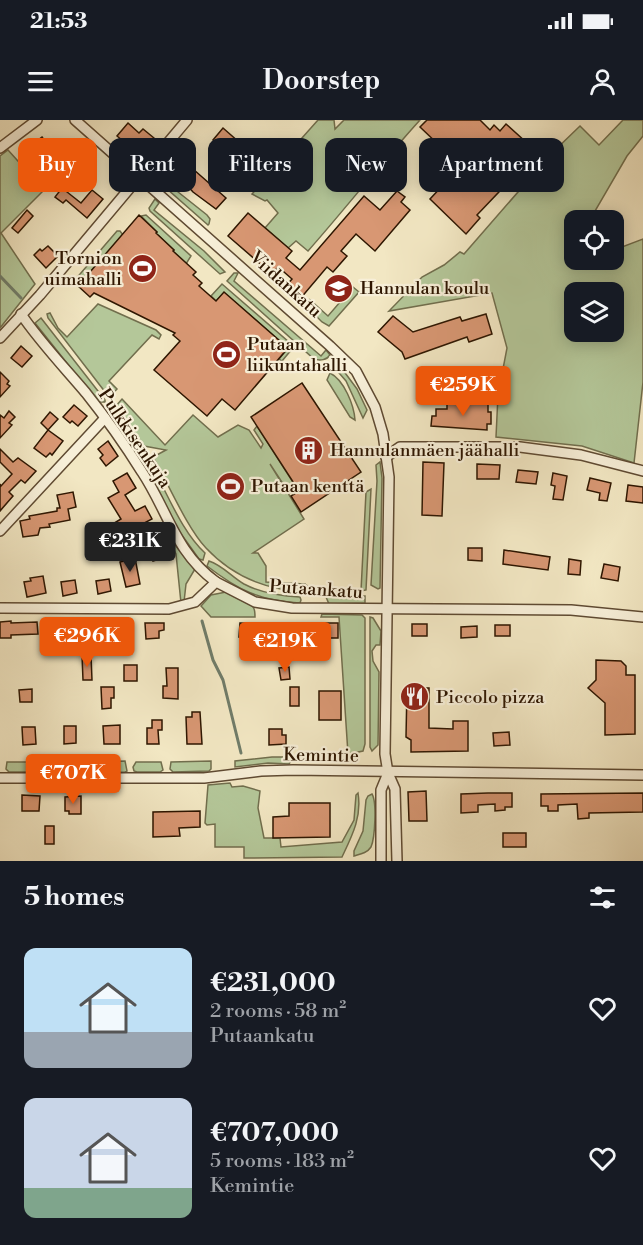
<!DOCTYPE html>
<html lang="en">
<head>
<meta charset="utf-8">
<style>
  body { margin:0; font-family:"Libre Bodoni",serif; background:#242831; color:#f1f3f6; height:100vh; display:flex; flex-direction:column; font-size:22px; white-space:nowrap }
  * { box-sizing:border-box; margin:0 }
  p { font-size:20px; color:#9ea1a6 }
  .icon { flex:none; width:33px; height:33px; fill:none; stroke:currentColor; stroke-width:2; stroke-linecap:round; stroke-linejoin:round }
  .map { position:relative; height:741px; overflow:hidden }
  .drawer { display:flex; flex-direction:column; background:#171b24; flex:1 }
  .drawer>* { flex:none }
  .guide { position:absolute; left:18px; top:18px; width:608px; height:54px; display:flex; gap:12px }
  .tools { position:absolute; left:564px; top:90px; display:grid; gap:12px }
  .tools a { display:grid; place-items:center; width:60px; height:60px; border-radius:12px; background:#171b24; box-shadow:0 3px 15px #0003; font-size:30px }
  .price { position:absolute; translate:-50% -51px; padding:0 14px; border-radius:6px; background:#ea580c; color:#fff; font-size:20px; line-height:39px; filter:drop-shadow(0 2px 3px #0008) }
  .price::after { content:''; position:absolute; left:50%; top:36px; width:18px; height:14px; margin-left:-9px; background:inherit; clip-path:polygon(0 0,100% 0,50% 100%) }
  .price.current { background:#222; color:#fff }
  ul { padding:0; list-style:none }
  li { display:flex; align-items:center; gap:18px; height:150px; padding:0 24px }
  li span { display:grid; place-items:center; flex:none; width:168px; height:120px; border-radius:12px; color:#555 }
  li>.icon { margin-inline-start:auto }
  span .icon { width:72px; height:72px; fill:#fffc; stroke-width:1 }
  li b { font-size:26px }
  h2 { display:flex; justify-content:space-between; align-items:center; height:72px; padding:0 24px; font-size:26px }
  .chip { padding:0 21px; border-radius:12px; background:#171b24; box-shadow:0 3px 15px #0003; font-size:21px; line-height:54px }
  .chip.current { background:#ea580c; color:#fff }
  .status { display:flex; justify-content:space-between; align-items:center; height:42px; padding:0 30px; background:#171b24; direction:ltr }
  .status svg { height:16px; fill:currentColor }
  header { display:flex; justify-content:space-between; align-items:center; height:78px; padding:0 24px; background:#171b24; font-size:27px; font-weight:600 }
  .map>svg:first-child { display:block }
  .green { fill:#b4c799; stroke:#716e4d; stroke-width:1.5; fill-rule:evenodd }
  .lines { fill:none; stroke-linecap:round; stroke-linejoin:round }
  .stream { stroke:#707c69; stroke-width:3 }
  .building { fill:#d89773; stroke:#2e1601; stroke-width:1.5 }
  .minor-casing { stroke:#5f4a32; stroke-width:12 }
  .minor { stroke:#f7efd8; stroke-width:9 }
  .labels { text-anchor:middle; stroke-width:4.5; stroke-linejoin:round; paint-order:stroke }
  .poi-label { font-size:18px; fill:#2e1601; stroke:#f7efd8; text-anchor:start }
  .street-label { font-size:18px; fill:#2e1601; stroke:#f7efd8 }
</style>
</head>
<body>
<div class="status"><b>21:53</b><svg viewBox="0 0 49 12"><path d="M0 12V9h3v3zM5 12V6h3v6zM10 12V3h3v9zM15 12V0h3v12zM26 1h20v11H26zM47 4h2v5h-2z"/></svg></div>
<header><svg class="icon" aria-label="menu" viewBox="0 0 24 24"><path d="M4 6h16M4 12h16M4 18h16"/></svg>Doorstep<svg class="icon" aria-label="person" viewBox="0 0 24 24"><circle cx="12" cy="8" r="4"/><path d="M4 21q1-7 8-7t8 7"/></svg></header>
<div class="map">
<svg width="643" height="741" viewBox="0 0 643 741">
  <rect width="100%" height="100%" fill="#f2e7c3"/>
  <filter id="stains"><feTurbulence type="fractalNoise" baseFrequency=".00333" numOctaves="4"/><feColorMatrix values="0 0 0 0 .2 0 0 0 0 .09 0 0 0 0 .02 0 0 0 .5 -.17"/></filter>
  <radialGradient id="worn" r=".72"><stop offset=".6" stop-color="#630" stop-opacity="0"/><stop offset="1" stop-color="#630" stop-opacity=".3"/></radialGradient>
  <!-- green -->
  <g class="green">
    <path d="M318,0H334L335,9L344,0H420C381,43 346,88 308,131L296,121L288,128L265,108L278,93L267,80L265,81L252,74Z"/>
    <path d="M623,0H643V16L627,36L595,91L599,100H574V140H614V130L643,119V262L634,343L582,326L496,317L498,275L507,228L492,173L389,191L422,157L444,145L460,132L464,134L552,33L580,6L599,25ZM574,172H614V212H574Z"/>
    <polygon points="8,30 44,70 1,113 35,164 0,208 0,36"/>
    <polygon points="168,64 207,95 210,99 209,104 208,105 166,68"/>
    <polygon points="155,79 159,83 154,90 204,131 225,152 220,154 150,91 149,88"/>
    <polygon points="146,95 191,136 186,144 170,134 174,130 159,116 152,118 157,112 141,96"/>
    <polygon points="117,111 120,111 123,115 78,166 75,163 74,161"/>
    <path d="M234,153H238L234,161L321,236L326,230L330,235C327,240 320,241 314,239L227,161Z"/>
    <polygon points="222,164 290,223 292,229 282,241 279,239 288,228 224,173 216,181 211,176"/>
    <polygon points="353,167 359,172 329,206 322,202 308,188 310,180 328,196"/>
    <polygon points="98,184 156,210 161,215 159,219 152,215 109,261 117,269 109,277 48,198 47,194 50,193 58,208 67,217"/>
    <polygon points="41,198 105,280 105,282 98,282 35,203"/>
    <polygon points="337,242 357,269 367,290 363,298 346,261 333,246 335,243"/>
    <path d="M330,253C344,260 354,285 355,300L350,297L327,260Z"/>
    <path d="M122,279L165,325L193,295L218,317L238,305L249,310L261,328L263,324L254,310L257,306L298,370L295,373H289L270,344L304,399L253,433H258L266,446V462L305,464L309,467V472C269,471 234,458 206,428C187,408 168,363 153,337L166,330L144,326L115,287Z"/>
    <path d="M146,336C165,366 179,409 205,433L203,440L199,439L179,411L140,338Z"/>
    <polygon points="380,342 382,358 380,468 378,469 371,465 377,361 376,345"/>
    <polygon points="371,369 366,470 361,471 366,372"/>
    <polygon points="167,415 195,449 186,464 184,482 181,483 176,434"/>
    <path d="M209,441C222,445 232,457 244,464C261,473 281,476 300,477L301,480L300,483C260,481 238,470 207,446Z"/>
    <path d="M226,472C230,475 252,485 253,487C255,489 255,494 255,497H211L201,486L211,475Z"/>
    <polygon points="365,476 365,483 329,484 326,477"/>
    <polygon points="322,494 362,495 365,498 365,624 363,631 348,634 339,497 321,497"/>
    <polygon points="370,497 373,498 381,511 380,525 376,525 372,531 373,541 379,552 378,625 372,631 370,627"/>
    <polygon points="272,637 290,637 291,641 289,644 268,643 235,647 235,641"/>
    <polygon points="125,641 127,651 125,652 96,653 91,650 92,642"/>
    <polygon points="211,641 211,649 209,651 173,652 170,649 171,642"/>
    <polygon points="7,642 44,642 46,648 42,652 9,652 6,649"/>
    <polygon points="54,642 81,642 84,643 82,652 58,652 53,650 52,643"/>
    <polygon points="136,642 161,642 163,650 160,652 137,652 134,651 133,647"/>
    <path d="M230,663L232,667L243,666L260,671L258,688L264,718H280L281,727L342,722L354,700L356,675L358,673C362,697 352,716 342,737L244,738V727H215V704L207,705L205,703L208,665Z"/>
    <path d="M372,674C377,682 375,718 371,727C367,733 361,734 354,736V731L363,711L366,680L368,676Z"/>
  </g>
  <g class="lines">
    <!-- stream -->
    <g class="stream">
      <polyline points="0,156 21,178"/>
      <polyline points="202,501 213,540 223,560 241,633"/>
    </g>
  </g>
  <!-- building -->
  <g class="building">
    <polygon points="427,0 480,0 490,10 494,5 500,11 506,4 537,32 477,95 480,98 466,114 430,79 461,46 420,7"/>
    <polygon points="128,3 139,13 143,9 154,18 140,35 117,16"/>
    <polygon points="223,8 256,37 245,49 213,20"/>
    <polygon points="42,17 50,28 38,37 41,41 32,48 21,33"/>
    <polygon points="193,49 226,78 216,89 193,72 183,61"/>
    <polygon points="62,68 81,83 92,70 103,79 87,98 66,80 63,83 55,77"/>
    <polygon points="397,71 405,77 401,82 410,90 375,131 356,114 341,131 347,136 333,152 327,147 300,179 285,167 292,159 284,152 278,147 272,154 228,116 248,93 292,131 286,138 300,150 364,76 380,90"/>
    <polygon points="27,90 33,96 18,113 12,108"/>
    <polygon points="139,95 157,112 156,113 174,130 173,131 196,152 193,155 202,163 199,166 216,181 224,172 288,228 235,290 222,279 207,296 154,250 180,221 173,215 175,213 94,173 90,177 78,166"/>
    <polygon points="48,126 58,136 46,148 34,135 40,129 42,131"/>
    <polygon points="486,194 492,214 469,222 467,217 405,239 402,232 378,212 393,196 413,212 460,197 462,201"/>
    <polygon points="21,226 32,236 22,247 11,238"/>
    <polygon points="0,252 9,261 7,264 10,266 0,277"/>
    <polygon points="302,263 361,352 301,392 291,376 299,371 251,297"/>
    <polygon points="447,284 488,284 488,292 491,292 491,304 487,304 487,310 431,306 432,296 436,296 436,289 447,289"/>
    <polygon points="74,285 87,296 78,306 72,301 70,303 63,297"/>
    <polygon points="9,291 15,297 9,303 12,305 0,318 0,295 4,298"/>
    <polygon points="50,292 58,299 48,310 41,303"/>
    <polygon points="48,310 63,321 52,335 50,333 46,337 34,328"/>
    <polygon points="108,321 118,336 106,346 100,338 103,335 98,329"/>
    <polygon points="0,329 13,342 18,338 36,351 25,363 21,360 9,372 13,376 0,391 0,364 1,366 12,354 0,342"/>
    <polygon points="423,342 444,343 442,396 422,395"/>
    <polygon points="477,344 500,345 499,359 477,359"/>
    <polygon points="518,350 538,352 536,364 516,362"/>
    <polygon points="127,353 136,368 125,375 135,391 145,386 152,399 118,417 111,405 121,399 108,378 119,372 113,361"/>
    <polygon points="553,353 567,356 563,380 553,379 555,366 551,365"/>
    <polygon points="590,358 611,363 607,381 599,380 600,373 587,370"/>
    <polygon points="628,365 643,367 643,383 626,381"/>
    <polygon points="73,372 76,387 68,389 70,400 49,404 50,407 40,408 38,415 23,417 20,401 30,399 29,396 57,391 57,388 60,388 57,375"/>
    <polygon points="162,422 166,437 153,441 148,426"/>
    <polygon points="468,428 482,428 482,441 468,440"/>
    <polygon points="504,430 550,437 548,450 503,444"/>
    <polygon points="135,438 140,464 126,467 120,442"/>
    <polygon points="569,439 581,441 580,455 568,454"/>
    <polygon points="604,444 620,447 618,461 601,458"/>
    <polygon points="43,456 46,473 27,477 24,462 31,461 30,458"/>
    <polygon points="109,459 111,471 98,474 96,461"/>
    <polygon points="75,460 77,473 63,476 61,462"/>
    <polygon points="11,501 11,503 37,502 38,514 11,515 11,518 0,518 0,502"/>
    <polygon points="83,503 120,503 120,512 117,512 117,518 104,518 103,515 67,518 66,504"/>
    <polygon points="145,503 164,503 164,510 159,511 159,518 146,519"/>
    <polygon points="240,503 286,505 286,520 278,520 278,516 258,516 258,519 239,517"/>
    <rect x="323" y="503" width="15" height="15"/>
    <rect x="412" y="504" width="15" height="12"/>
    <rect x="495" y="505" width="15" height="11"/>
    <polygon points="477,506 477,517 461,518 461,507"/>
    <polygon points="82,535 91,535 92,560 83,560"/>
    <polygon points="596,540 621,541 626,546 626,555 635,555 635,614 605,615 605,583 588,568 596,560"/>
    <rect x="124" y="545" width="13" height="16"/>
    <polygon points="289,547 290,559 281,560 279,548"/>
    <polygon points="166,548 178,548 178,579 163,578 163,566 167,566"/>
    <polygon points="101,567 114,567 114,578 111,578 111,588 102,589"/>
    <rect x="290" y="567" width="9" height="19"/>
    <polygon points="407,568 429,568 429,608 453,609 453,601 468,601 468,631 411,632 411,620 406,617"/>
    <polygon points="32,569 32,582 20,582 19,570"/>
    <rect x="319" y="571" width="22" height="29"/>
    <polygon points="192,592 200,592 202,624 187,624 186,597 192,597"/>
    <polygon points="152,600 162,600 162,610 158,610 159,624 147,624 147,608 152,608"/>
    <polygon points="120,605 120,624 104,624 103,606"/>
    <polygon points="64,606 76,606 76,623 64,624"/>
    <polygon points="22,607 35,607 36,624 23,625"/>
    <polygon points="269,609 282,609 282,615 286,615 286,624 269,625"/>
    <polygon points="509,612 510,625 494,626 493,613"/>
    <polygon points="426,671 427,701 409,701 408,672"/>
    <polygon points="488,673 512,673 512,687 505,687 505,690 495,691 495,684 478,685 478,692 461,693 461,674"/>
    <polygon points="643,673 643,692 589,693 589,698 578,699 577,684 558,685 558,691 548,691 548,686 541,686 541,674"/>
    <polygon points="22,675 40,676 39,691 22,691"/>
    <polygon points="81,676 81,694 69,694 69,691 65,691 65,677"/>
    <polygon points="289,683 330,683 330,717 273,718 273,697 289,696"/>
    <polygon points="200,691 200,707 179,708 180,716 153,717 153,692"/>
    <rect x="45" y="706" width="9" height="18"/>
    <rect x="503" y="713" width="23" height="14"/>
  </g>
  <g class="lines">
    <defs>
      <g id="minor">
        <polyline points="75,0 330,226 356,251 375,287 383,314 389,357 385,634 388,653 395,669 397,741"/>
        <polyline points="0,28 37,0"/>
        <path d="M21,194C40,222 64,247 86,273C106,298 125,325 142,352C168,391 175,432 216,462"/>
        <polyline points="0,218 40,175 187,0"/>
        <polyline points="386,337 400,327 520,327 581,335 643,351"/>
        <polyline points="0,411 105,298"/>
        <polyline points="0,488 169,489 195,482 216,462 255,482 292,488 571,490 643,497"/>
        <polyline points="0,658 204,658 261,651 293,650 643,655"/>
        <polyline points="381,741 381,670 388,653"/>
      </g>
    </defs>
    <!-- minor casing -->
    <use href="#minor" class="minor-casing"/>
    <!-- minor -->
    <use href="#minor" class="minor"/>
  </g>
  <!-- icons -->
  <defs>
    <symbol id="stadium-disc" viewBox="-11 -11 22 22"><circle r="9.5" fill="#8f2418" stroke="#f7efd8"/><path d="M0-5a6.5 5 0 1 0 0 10a6.5 5 0 1 0 0-10ZM-3.5-1.8h7v3.6h-7Z" fill="#fff"/></symbol>
    <symbol id="school-disc" viewBox="-11 -11 22 22"><circle r="9.5" fill="#8f2418" stroke="#f7efd8"/><path d="M0-5L7-2L0 1L-7-2ZM-4 1L0 2.5L4 1V4Q0 6-4 4Z" fill="#fff"/></symbol>
    <symbol id="building-disc" viewBox="-11 -11 22 22"><circle r="9.5" fill="#8f2418" stroke="#f7efd8"/><path d="M-4-6H4V6H1V3H-1V6H-4ZM-2.5-4.3h1.7v1.8h-1.7ZM.8-4.3h1.7v1.8H.8ZM-2.5-1h1.7V.8h-1.7ZM.8-1h1.7V.8H.8Z" fill="#fff"/></symbol>
    <symbol id="restaurant-disc" viewBox="-11 -11 22 22"><circle r="9.5" fill="#8f2418" stroke="#f7efd8"/><path d="M-5-6h1v4h1v-4h1v4h1v-4h1v5L-1.5 .5V6h-2V.5L-5-1ZM5-6V6H3V1.5H1.5Q1.5-4 5-6Z" fill="#fff"/></symbol>
  </defs>
  <g fill-rule="evenodd">
    <use href="#stadium-disc" x="126" y="132" width="33" height="33"/>
    <use href="#school-disc" x="322" y="152" width="33" height="33"/>
    <use href="#stadium-disc" x="210" y="218" width="33" height="33"/>
    <use href="#building-disc" x="292" y="314" width="33" height="33"/>
    <use href="#stadium-disc" x="214" y="350" width="33" height="33"/>
    <use href="#restaurant-disc" x="398" y="560" width="33" height="33"/>
  </g>
  <g class="labels">
    <!-- poi labels -->
    <g class="poi-label">
      <text x="122" y="144" text-anchor="end">Tornion<tspan x="122" dy="21">uimahalli</tspan></text>
      <text x="360" y="174">Hannulan koulu</text>
      <text x="247" y="230">Putaan<tspan x="247" dy="21">liikuntahalli</tspan></text>
      <text x="330" y="336">Hannulanmäen jäähalli</text>
      <text x="251" y="372">Putaan kenttä</text>
      <text x="436" y="583">Piccolo pizza</text>
    </g>
    <!-- street labels -->
    <g class="street-label">
      <text transform="translate(286 164) rotate(42)" y="6">Viidankatu</text>
      <text transform="translate(135 318) rotate(56)" y="6">Pulkkisenkuja</text>
      <text transform="translate(316 469) rotate(4)" y="6">Putaankatu</text>
      <text transform="translate(321 635) rotate(1)" y="6">Kemintie</text>
    </g>
  </g>
  <rect width="100%" height="100%" filter="url(#stains)"/>
  <rect width="100%" height="100%" fill="url(#worn)"/>
</svg>
<div class="tools">
<a><svg class="icon" aria-label="locate" viewBox="0 0 24 24"><circle cx="12" cy="12" r="6"/><path d="M12 2v4M12 18v4M2 12h4M18 12h4"/></svg></a>
<a><svg class="icon" aria-label="layers" viewBox="0 0 24 24"><path d="M12 4l9 5-9 5-9-5zM3 14l9 5 9-5"/></svg></a>
</div>
<b class="price" style="left:463px;top:297px">€259K</b>
<b class="price current" style="left:130px;top:453px">€231K</b>
<b class="price" style="left:87px;top:548px">€296K</b>
<b class="price" style="left:285px;top:553px">€219K</b>
<b class="price" style="left:73px;top:685px">€707K</b>
<div class="guide">
<a class="chip current">Buy</a>
<a class="chip">Rent</a>
<a class="chip">Filters</a>
<a class="chip">New</a>
<a class="chip">Apartment</a>
</div>
</div>
<section class="drawer">
<h2>5 homes<svg class="icon" aria-label="filters" viewBox="0 0 24 24"><path d="M4 7h16M4 17h16"/><circle cx="9" cy="7" r="2"/><circle cx="15" cy="17" r="2"/></svg></h2>
<ul>
<li><span style="background:linear-gradient(#bfe0f5 70%,#9aa5b1 0)"><svg class="icon" aria-label="home" viewBox="0 0 24 24"><path d="M3 11l9-7 9 7M6 9v11h12V9"/></svg></span><div><b>€231,000</b><p>2 rooms · 58 m²</p><p>Putaankatu</p></div><svg class="icon" aria-label="heart" viewBox="0 0 24 24"><path d="M12 20l-8-8c-3-5 5-10 8-4 3-6 11-1 8 4z"/></svg></li>
<li><span style="background:linear-gradient(#c9d6e8 75%,#7fa58c 0)"><svg class="icon" aria-label="home" viewBox="0 0 24 24"><path d="M3 11l9-7 9 7M6 9v11h12V9"/></svg></span><div><b>€707,000</b><p>5 rooms · 183 m²</p><p>Kemintie</p></div><svg class="icon" aria-label="heart" viewBox="0 0 24 24"><path d="M12 20l-8-8c-3-5 5-10 8-4 3-6 11-1 8 4z"/></svg></li>
</ul>
</section>
</body>
</html>
